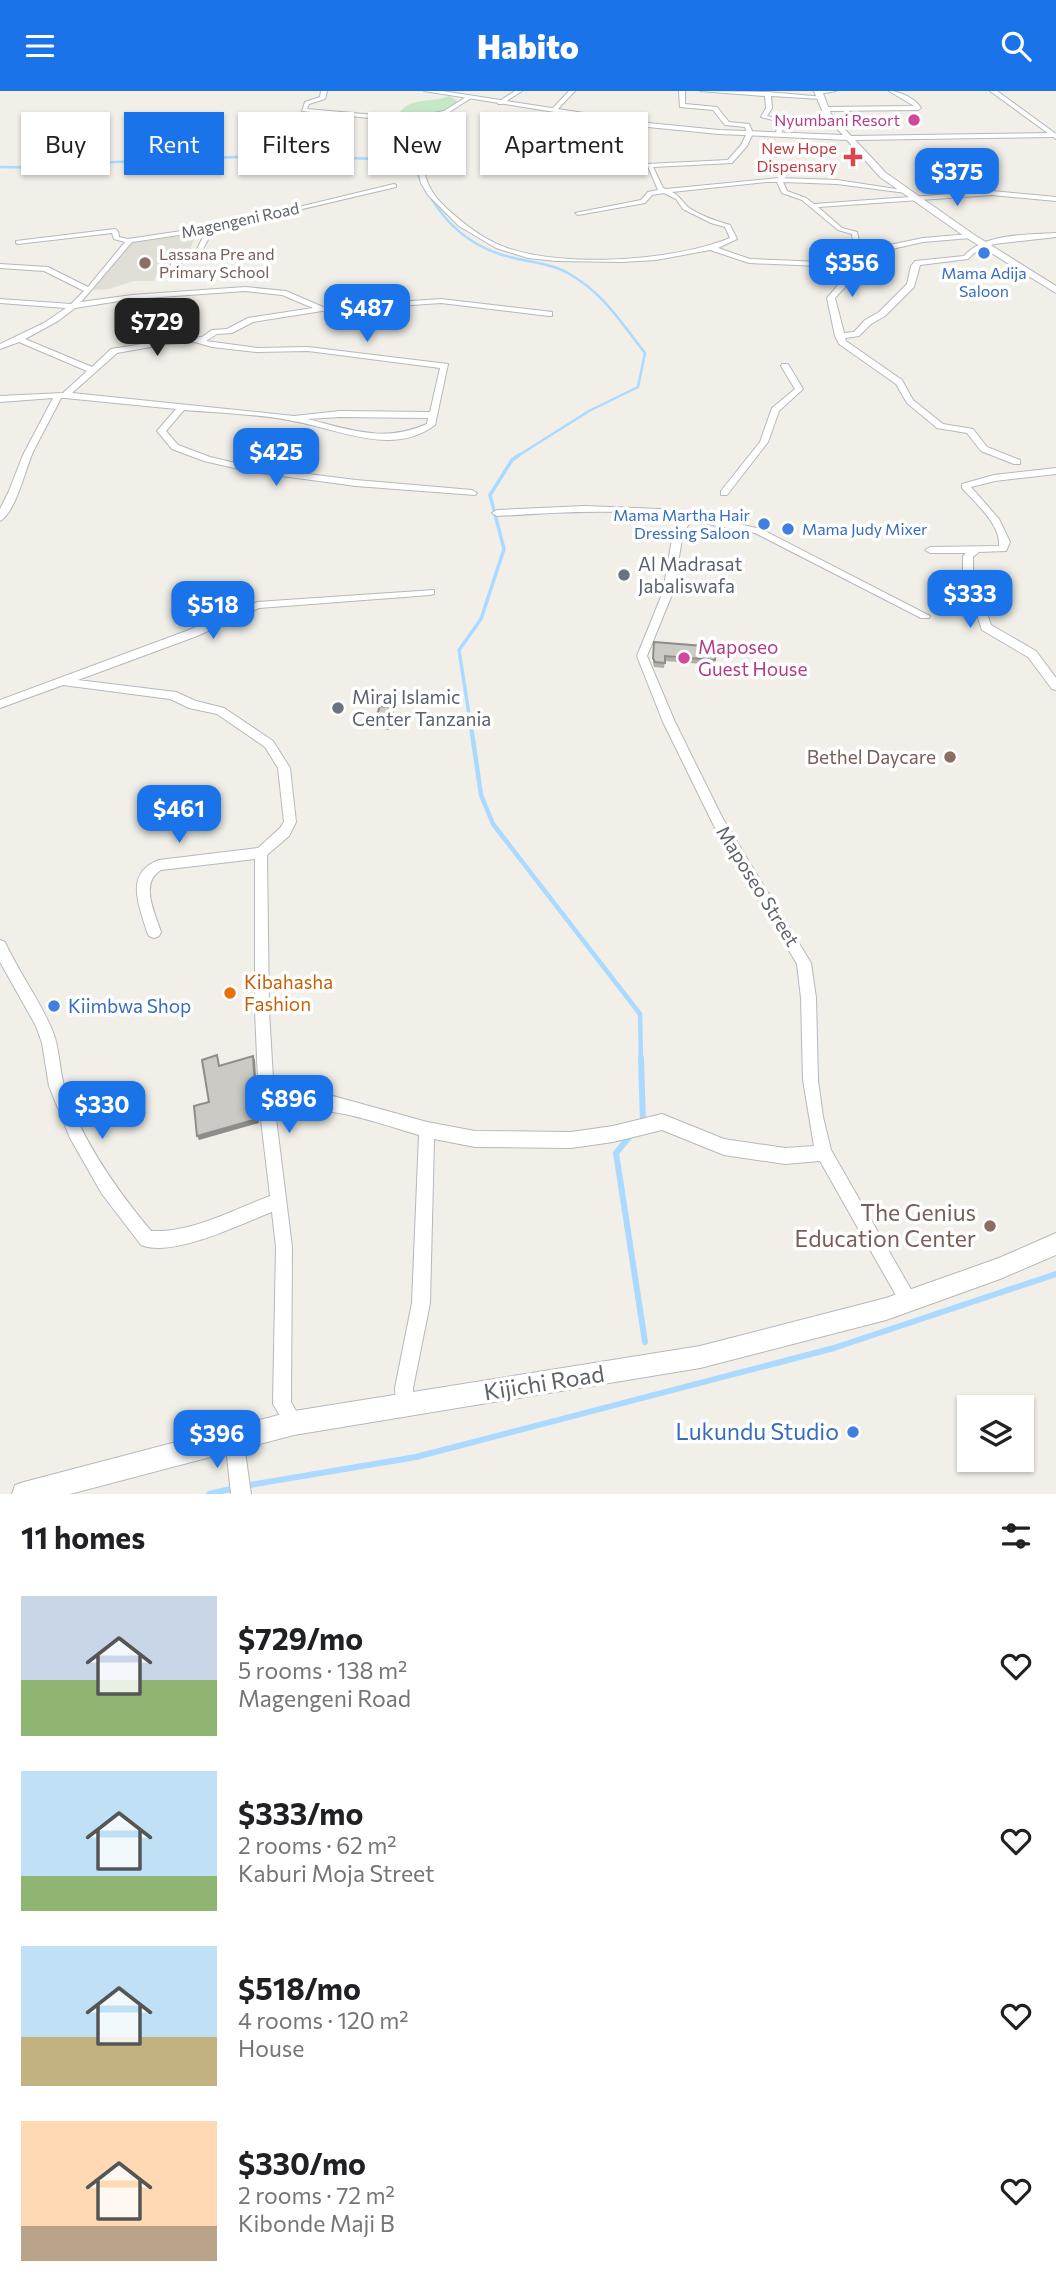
<!DOCTYPE html>
<html lang="en">
<head>
<meta charset="utf-8">
<style>
  body { margin:0; font-family:Commissioner,sans-serif; background:#f6f6f6; color:#202124; height:100vh; display:flex; flex-direction:column; font-size:26px; white-space:nowrap }
  * { box-sizing:border-box; margin:0 }
  p { font-size:23px; color:#757577 }
  .icon { flex:none; width:38px; height:38px; fill:none; stroke:currentColor; stroke-width:2; stroke-linecap:round; stroke-linejoin:round }
  .map { position:relative; height:1403px; overflow:hidden }
  .panel { display:flex; flex-direction:column; background:#fff; flex:1 }
  .panel>* { flex:none }
  .hud { position:absolute; left:21px; top:21px; width:700px; height:63px; display:flex; gap:14px }
  .controls { position:absolute; left:957px; top:1304px; display:grid; gap:14px }
  .controls a { display:grid; place-items:center; width:77px; height:77px; border-radius:0px; background:#fff; box-shadow:0 2px 5px #0004; font-size:35px }
  .price { position:absolute; translate:-50% -60px; padding:0 16px; border-radius:14px; background:#1a73e8; color:#fff; font-size:23px; line-height:46px; filter:drop-shadow(0 2px 4px #0008) }
  .price::after { content:''; position:absolute; left:50%; top:42px; width:21px; height:16px; margin-left:-10px; background:inherit; clip-path:polygon(0 0,100% 0,50% 100%) }
  .price.on { background:#222; color:#fff }
  ul { padding:0; list-style:none }
  li { display:flex; align-items:center; gap:21px; height:175px; padding:0 21px }
  li span { display:grid; place-items:center; flex:none; width:196px; height:140px; border-radius:0px; color:#555 }
  li>.icon { margin-inline-start:auto }
  span .icon { width:84px; height:84px; fill:#fffc; stroke-width:1 }
  li b { font-size:30px }
  h2 { display:flex; justify-content:space-between; align-items:center; height:84px; padding:0 21px; font-size:30px }
  .tag { padding:0 24px; border-radius:0px; background:#fff; box-shadow:0 2px 5px #0004; font-size:24px; line-height:63px }
  .tag.on { background:#1a73e8; color:#fff }
  header { display:flex; justify-content:space-between; align-items:center; height:91px; padding:0 21px; background:#1a73e8; color:#fff; font-size:32px; font-weight:800 }
  .map>svg:first-child { display:block }
  .education { fill:#e1ded6 }
  .green { fill:#c5e8c5 }
  .lines { fill:none; stroke-linecap:round; stroke-linejoin:round }
  .stream-far3 { stroke:#aadaff; stroke-width:2.5 }
  .stream-far2 { stroke:#aadaff; stroke-width:3.5 }
  .stream-far1 { stroke:#aadaff; stroke-width:4.5 }
  .stream { stroke:#aadaff; stroke-width:6 }
  .minor-casing { stroke:#b5b8bc; stroke-width:2 }
  .tertiary-casing { stroke:#b5b8bc; stroke-width:2 }
  .minor { fill:#fff; fill-rule:evenodd }
  .tertiary { fill:#fff; fill-rule:evenodd }
  .wall { fill:#afaea9 }
  .shaded-wall { fill:#8f8d8a }
  .building { fill:#cccac5; stroke:#8f8d8a; stroke-width:2 }
  .hotel-dot { fill:#d1479c; stroke:#fff; stroke-width:2.5 }
  .health-dot { fill:#e0444e; stroke:#fff; stroke-width:2.5 }
  .shop-dot { fill:#3f7fe0; stroke:#fff; stroke-width:2.5 }
  .education-dot { fill:#8d6e63; stroke:#fff; stroke-width:2.5 }
  .worship-dot { fill:#6b7280; stroke:#fff; stroke-width:2.5 }
  .food-dot { fill:#e8710a; stroke:#fff; stroke-width:2.5 }
  .labels { text-anchor:middle; stroke-width:7; stroke-linejoin:round; paint-order:stroke }
  .far-hotel-label { font-size:16px; fill:#b23c85; stroke:#fff; text-anchor:end }
  .far-health-label { font-size:16px; fill:#be3a42; stroke:#fff; text-anchor:end }
  .far-street-label { font-size:16px; fill:#5f6368; stroke:#fff }
  .far-education-label { font-size:16px; fill:#785e54; stroke:#fff; text-anchor:start }
  .far-shop-label { font-size:16px; fill:#366cbe; stroke:#fff }
  .worship-label { font-size:19px; fill:#5b616d; stroke:#fff; text-anchor:start }
  .hotel-label { font-size:19px; fill:#b23c85; stroke:#fff; text-anchor:start }
  .education-label { font-size:19px; fill:#785e54; stroke:#fff; text-anchor:end }
  .street-label { font-size:19px; fill:#5f6368; stroke:#fff }
  .food-label { font-size:19px; fill:#c56008; stroke:#fff; text-anchor:start }
  .shop-label { font-size:19px; fill:#366cbe; stroke:#fff; text-anchor:start }
  .near-education-label { font-size:23px; fill:#785e54; stroke:#fff; text-anchor:end }
  .near-street-label { font-size:23px; fill:#5f6368; stroke:#fff }
  .near-shop-label { font-size:23px; fill:#366cbe; stroke:#fff; text-anchor:end }
</style>
</head>
<body>
<header><svg class="icon" aria-label="menu" viewBox="0 0 24 24"><path d="M4 6h16M4 12h16M4 18h16"/></svg>Habito<svg class="icon" aria-label="search" viewBox="0 0 24 24"><circle cx="10" cy="10" r="6"/><path d="M15 15l6 6"/></svg></header>
<div class="map">
<svg width="1056" height="1403" viewBox="0 0 1056 1403">
  <rect width="100%" height="100%" fill="#f1efe8"/>
  <!-- education -->
  <polygon class="education" points="197,143 188,162 158,180 154,190 134,190 109,198 93,199 132,151"/>
  <!-- green -->
  <path class="green" d="M449,5L459,11C438,27 420,24 400,21C410,6 434,12 449,5Z"/>
  <g class="lines">
    <!-- stream-far3 -->
    <path class="stream-far3" d="M0,76L54,77L68,73L263,65L385,68L415,77C436,123 463,156 514,167C534,172 554,173 571,184C603,202 623,234 645,262L638,296L589,320L516,366"/>
    <!-- stream-far2 -->
    <polyline class="stream-far2" points="470,630 459,559 481,528 504,458 490,404 512,369 519,364"/>
    <!-- stream-far1 -->
    <polyline class="stream-far1" points="470,628 481,704 493,733 640,923 641,969"/>
    <!-- stream -->
    <g class="stream">
      <polyline points="641,967 643,1031"/>
      <polyline points="630,1045 616,1062 645,1251"/>
      <polyline points="244,1395 416,1366 834,1257 1056,1183"/>
      <polyline points="209,1403 235,1397"/>
    </g>
    <defs>
      <g id="minor">
        <polygon points="321,0 327,0 325,8 309,13 307,18 409,27 444,20 466,6 471,7 448,22 409,31 302,20 305,11 320,6"/>
        <polygon points="515,0 522,0 502,13 498,13 498,11"/>
        <polygon points="569,0 575,0 556,20 552,20 552,18"/>
        <path d="M679,0H685V13L717,16L729,31L749,33L753,42L747,55L732,72L653,76L663,97L666,98L779,87L837,89L909,100L906,102L837,93L783,91L787,100L806,107L814,113L992,100L1056,106V110L992,104L818,116L842,137L857,141L861,160L923,147L970,143L973,145L970,147L923,151L865,164L850,175L847,194L835,207L844,242L854,241L865,229L879,221L907,193L911,175L915,170L964,165C984,142 1028,144 1056,142V146L994,153L974,162L968,168L920,174L914,196L885,225L871,233L859,245L845,247L846,250L902,289L913,309L943,333L973,338L987,356L1020,369V373H1014L981,360L967,342L937,337L907,312L896,293L839,253L835,245L827,207L839,193L843,176L749,172L710,159L656,169L622,171L556,170L528,167L496,157L459,135L428,104L421,92L418,79L421,77L424,79C427,98 438,110 453,123C469,137 487,150 507,157C565,177 674,170 730,147L725,136L711,132L683,118L676,108L664,102L652,104L645,112L578,124L575,122L641,109L648,101L658,99L647,73L728,69L741,54L747,42L745,36L725,34L713,19L680,16ZM766,91H777L782,102L802,109L838,139L852,143L855,165L845,172L750,168L718,157L737,148L730,134C717,130 700,125 688,116C682,111 680,105 672,101Z"/>
        <polygon points="700,0 768,1 824,6 821,8 771,5 772,17 767,25 786,30 781,43 778,45 775,43 780,31 761,26 766,17 765,5"/>
        <polygon points="817,0 836,0 819,3"/>
        <path d="M889,0C900,0 916,8 921,17L918,19L826,20L823,18L826,16L914,15Z"/>
        <polygon points="990,0 997,0 1056,43 1056,48"/>
        <path d="M394,93L396,94V96L213,139L202,160L178,174L175,184L171,186L167,184L172,171L197,158L206,140L132,151L81,211L132,204L245,196L286,200L323,216L441,208L552,221V225H549L441,212L322,220L253,231L232,242L217,243L206,250L257,257L308,256L448,273L435,334C393,366 339,338 293,330C258,323 220,322 184,319L166,340L178,354L210,366L252,376L356,389L472,399L477,402L475,404L356,395L252,381L204,370L172,358L157,340L176,318L65,307H61C52,325 42,343 33,361C25,379 16,421 0,430V418L9,400L23,364L53,307L0,311V305L63,302L87,280L19,251L0,258V253L44,232L66,217L0,212V208L71,213L84,200L44,180L0,177V173L48,176L88,196L125,151L114,148L112,142L18,153L16,152V150L115,138L118,140L119,146L128,148L228,133ZM245,200L282,204L313,217L248,227L227,238L212,239L202,246L167,249L111,258L92,276L25,248L58,230L75,217L132,208ZM195,251L212,256L257,261L308,260L440,277L430,321L340,320L294,325L72,302L117,262L167,253ZM340,326L428,327L427,333C383,352 352,339 307,328Z"/>
        <polygon points="782,273 788,273 803,298 779,320 768,351 727,404 721,404 721,400 760,351 772,317 795,298 781,275"/>
        <path d="M1056,377V383L995,390L971,396L999,428L1010,451L1006,460L979,461L973,466V482L991,534L1036,560L1056,587V599L1052,598L1028,566L982,539L963,482V465L966,462H930L925,459L930,456L999,455C1001,433 975,412 962,397V393L994,384Z"/>
        <path d="M584,415L660,418L689,422L761,438L930,525L929,527H921L755,442L691,430L683,442L673,501L647,565L675,631L723,728L811,872L816,907L818,989L823,1026L831,1059L917,1209L914,1215L908,1218L902,1215L820,1070L785,1073L724,1064L662,1039L613,1051L571,1057L475,1056L434,1048L430,1212L413,1297L414,1314L411,1320L405,1323L399,1320L396,1314L395,1297L412,1212L419,1044C368,1029 330,1014 275,1019L292,1156L291,1311L303,1332L300,1338L294,1341L288,1338L273,1313L276,1156L272,1121C240,1133 173,1167 141,1154L102,1103L70,1047L49,995L42,952L36,935L0,871V849L5,851C19,882 40,909 53,941C60,959 59,979 65,998C82,1050 116,1098 151,1140C192,1142 232,1119 270,1105L259,1012L255,920V768L161,779C139,792 155,822 161,841L159,845L154,847L149,845L147,841C139,814 124,782 159,769L258,757L280,737L284,731L278,677L265,656L217,623L189,617L170,608L63,594L0,617V609L189,539L257,511L434,499V503L430,504L259,517L197,545L78,589L176,601L196,610L224,617L273,650L290,677L296,731L289,745L267,764L269,920L274,1004L302,1002L333,1005L427,1031L475,1040L571,1041L613,1035L662,1023L724,1048L785,1057L814,1055L803,989L801,907L797,873L714,735L663,631L637,565L663,501L673,442L682,428C622,416 558,422 497,425L492,422L497,419Z"/>
        <polygon points="234,1338 241,1340 243,1347 251,1403 231,1403 225,1347 227,1340"/>
      </g>
      <g id="tertiary">
        <polygon points="424,0 442,0 648,32 719,39 843,44 824,24 814,0 822,0 831,23 851,45 1056,42 1056,46 855,49 886,82 973,143 1056,195 1056,202 967,147 880,86 847,49 719,43 648,36"/>
        <polygon points="1056,1142 1056,1164 1000,1188 886,1229 700,1277 294,1344 70,1403 12,1403 15,1394 24,1391 294,1320 700,1255 886,1207 999,1167"/>
      </g>
    </defs>
    <!-- minor casing -->
    <use href="#minor" class="minor-casing"/>
    <!-- tertiary casing -->
    <use href="#tertiary" class="tertiary-casing"/>
    <!-- minor -->
    <use href="#minor" class="minor"/>
    <!-- tertiary -->
    <use href="#tertiary" class="tertiary"/>
  </g>
  <!-- wall -->
  <g class="wall">
    <polygon points="654,551 715,569 714,574 665,570 664,577 654,576 653,572"/>
    <polygon points="394,617 394,622 388,639 375,637 374,632"/>
  </g>
  <!-- shaded-wall -->
  <g class="shaded-wall">
    <polygon points="394,617 394,622 388,639 387,634"/>
    <polygon points="253,965 255,969 259,1032 199,1049 197,1045"/>
  </g>
  <!-- building -->
  <g class="building">
    <polygon points="654,551 716,556 715,569 665,565 665,572 655,571 653,567"/>
    <polygon points="380,615 394,617 387,634 374,632"/>
    <polygon points="217,964 219,975 253,965 257,1028 197,1045 194,1015 209,1011 202,969"/>
  </g>
  <!-- markers -->
  <g class="hotel-dot">
    <circle cx="914" cy="29" r="7"/>
    <circle cx="684" cy="567" r="7"/>
  </g>
  <path class="health-dot" d="M849.5 55.5h7v7h7v7h-7v7h-7v-7h-7v-7h7z"/>
  <g class="shop-dot">
    <circle cx="984" cy="162" r="7"/>
    <circle cx="764" cy="433" r="7"/>
    <circle cx="788" cy="438" r="7"/>
    <circle cx="54" cy="915" r="7"/>
    <circle cx="853" cy="1341" r="7"/>
  </g>
  <g class="education-dot">
    <circle cx="145" cy="172" r="7"/>
    <circle cx="950" cy="666" r="7"/>
    <circle cx="990" cy="1135" r="7"/>
  </g>
  <g class="worship-dot">
    <circle cx="624" cy="484" r="7"/>
    <circle cx="338" cy="617" r="7"/>
  </g>
  <circle class="food-dot" cx="230" cy="902" r="7"/>
  <g class="labels">
    <!-- far-hotel labels -->
    <g class="far-hotel-label">
      <text x="900" y="35">Nyumbani Resort</text>
    </g>
    <!-- far-health labels -->
    <g class="far-health-label">
      <text x="837" y="63">New Hope<tspan x="837" dy="18">Dispensary</tspan></text>
    </g>
    <!-- far-street labels -->
    <g class="far-street-label">
      <text transform="translate(240 129) rotate(-12)" y="6">Magengeni Road</text>
    </g>
    <!-- far-education labels -->
    <g class="far-education-label">
      <text x="159" y="169">Lassana Pre and<tspan x="159" dy="18">Primary School</tspan></text>
    </g>
    <!-- far-shop labels -->
    <g class="far-shop-label">
      <text x="984" y="188">Mama Adija<tspan x="984" dy="18">Saloon</tspan></text>
      <text x="750" y="430" text-anchor="end">Mama Martha Hair<tspan x="750" dy="18">Dressing Saloon</tspan></text>
      <text x="802" y="444" text-anchor="start">Mama Judy Mixer</text>
    </g>
    <!-- worship labels -->
    <g class="worship-label">
      <text x="638" y="480">Al Madrasat<tspan x="638" dy="22">Jabaliswafa</tspan></text>
      <text x="352" y="613">Miraj Islamic<tspan x="352" dy="22">Center Tanzania</tspan></text>
    </g>
    <!-- hotel labels -->
    <g class="hotel-label">
      <text x="698" y="563">Maposeo<tspan x="698" dy="22">Guest House</tspan></text>
    </g>
    <!-- education labels -->
    <g class="education-label">
      <text x="936" y="673">Bethel Daycare</text>
    </g>
    <!-- street labels -->
    <g class="street-label">
      <text transform="translate(758 795) rotate(58)" y="7">Maposeo Street</text>
    </g>
    <!-- food labels -->
    <g class="food-label">
      <text x="244" y="898">Kibahasha<tspan x="244" dy="22">Fashion</tspan></text>
    </g>
    <!-- shop labels -->
    <g class="shop-label">
      <text x="68" y="922">Kiimbwa Shop</text>
    </g>
    <!-- near-education labels -->
    <g class="near-education-label">
      <text x="976" y="1130">The Genius<tspan x="976" dy="26">Education Center</tspan></text>
    </g>
    <!-- near-street labels -->
    <g class="near-street-label">
      <text transform="translate(544 1292) rotate(-9)" y="8">Kijichi Road</text>
    </g>
    <!-- near-shop labels -->
    <g class="near-shop-label">
      <text x="839" y="1349">Lukundu Studio</text>
    </g>
  </g>
</svg>
<div class="controls">
<a><svg class="icon" aria-label="layers" viewBox="0 0 24 24"><path d="M12 4l9 5-9 5-9-5zM3 14l9 5 9-5"/></svg></a>
</div>
<b class="price" style="left:957px;top:117px">$375</b>
<b class="price" style="left:852px;top:208px">$356</b>
<b class="price" style="left:367px;top:253px">$487</b>
<b class="price on" style="left:157px;top:267px">$729</b>
<b class="price" style="left:276px;top:397px">$425</b>
<b class="price" style="left:970px;top:539px">$333</b>
<b class="price" style="left:213px;top:550px">$518</b>
<b class="price" style="left:179px;top:754px">$461</b>
<b class="price" style="left:289px;top:1044px">$896</b>
<b class="price" style="left:102px;top:1050px">$330</b>
<b class="price" style="left:217px;top:1379px">$396</b>
<div class="hud">
<a class="tag">Buy</a>
<a class="tag on">Rent</a>
<a class="tag">Filters</a>
<a class="tag">New</a>
<a class="tag">Apartment</a>
</div>
</div>
<section class="panel">
<h2>11 homes<svg class="icon" aria-label="filters" viewBox="0 0 24 24"><path d="M4 7h16M4 17h16"/><circle cx="9" cy="7" r="2"/><circle cx="15" cy="17" r="2"/></svg></h2>
<ul>
<li><span style="background:linear-gradient(#c9d6e8 60%,#8fb573 0)"><svg class="icon" aria-label="home" viewBox="0 0 24 24"><path d="M3 11l9-7 9 7M6 9v11h12V9"/></svg></span><div><b>$729/mo</b><p>5 rooms · 138 m²</p><p>Magengeni Road</p></div><svg class="icon" aria-label="heart" viewBox="0 0 24 24"><path d="M12 20l-8-8c-3-5 5-10 8-4 3-6 11-1 8 4z"/></svg></li>
<li><span style="background:linear-gradient(#bfe0f5 75%,#8fb573 0)"><svg class="icon" aria-label="home" viewBox="0 0 24 24"><path d="M3 11l9-7 9 7M6 9v11h12V9"/></svg></span><div><b>$333/mo</b><p>2 rooms · 62 m²</p><p>Kaburi Moja Street</p></div><svg class="icon" aria-label="heart" viewBox="0 0 24 24"><path d="M12 20l-8-8c-3-5 5-10 8-4 3-6 11-1 8 4z"/></svg></li>
<li><span style="background:linear-gradient(#bfe0f5 65%,#c2b280 0)"><svg class="icon" aria-label="home" viewBox="0 0 24 24"><path d="M3 11l9-7 9 7M6 9v11h12V9"/></svg></span><div><b>$518/mo</b><p>4 rooms · 120 m²</p><p>House</p></div><svg class="icon" aria-label="heart" viewBox="0 0 24 24"><path d="M12 20l-8-8c-3-5 5-10 8-4 3-6 11-1 8 4z"/></svg></li>
<li><span style="background:linear-gradient(#ffd9b3 75%,#b9a48a 0)"><svg class="icon" aria-label="home" viewBox="0 0 24 24"><path d="M3 11l9-7 9 7M6 9v11h12V9"/></svg></span><div><b>$330/mo</b><p>2 rooms · 72 m²</p><p>Kibonde Maji B</p></div><svg class="icon" aria-label="heart" viewBox="0 0 24 24"><path d="M12 20l-8-8c-3-5 5-10 8-4 3-6 11-1 8 4z"/></svg></li>
</ul>
</section>
</body>
</html>
